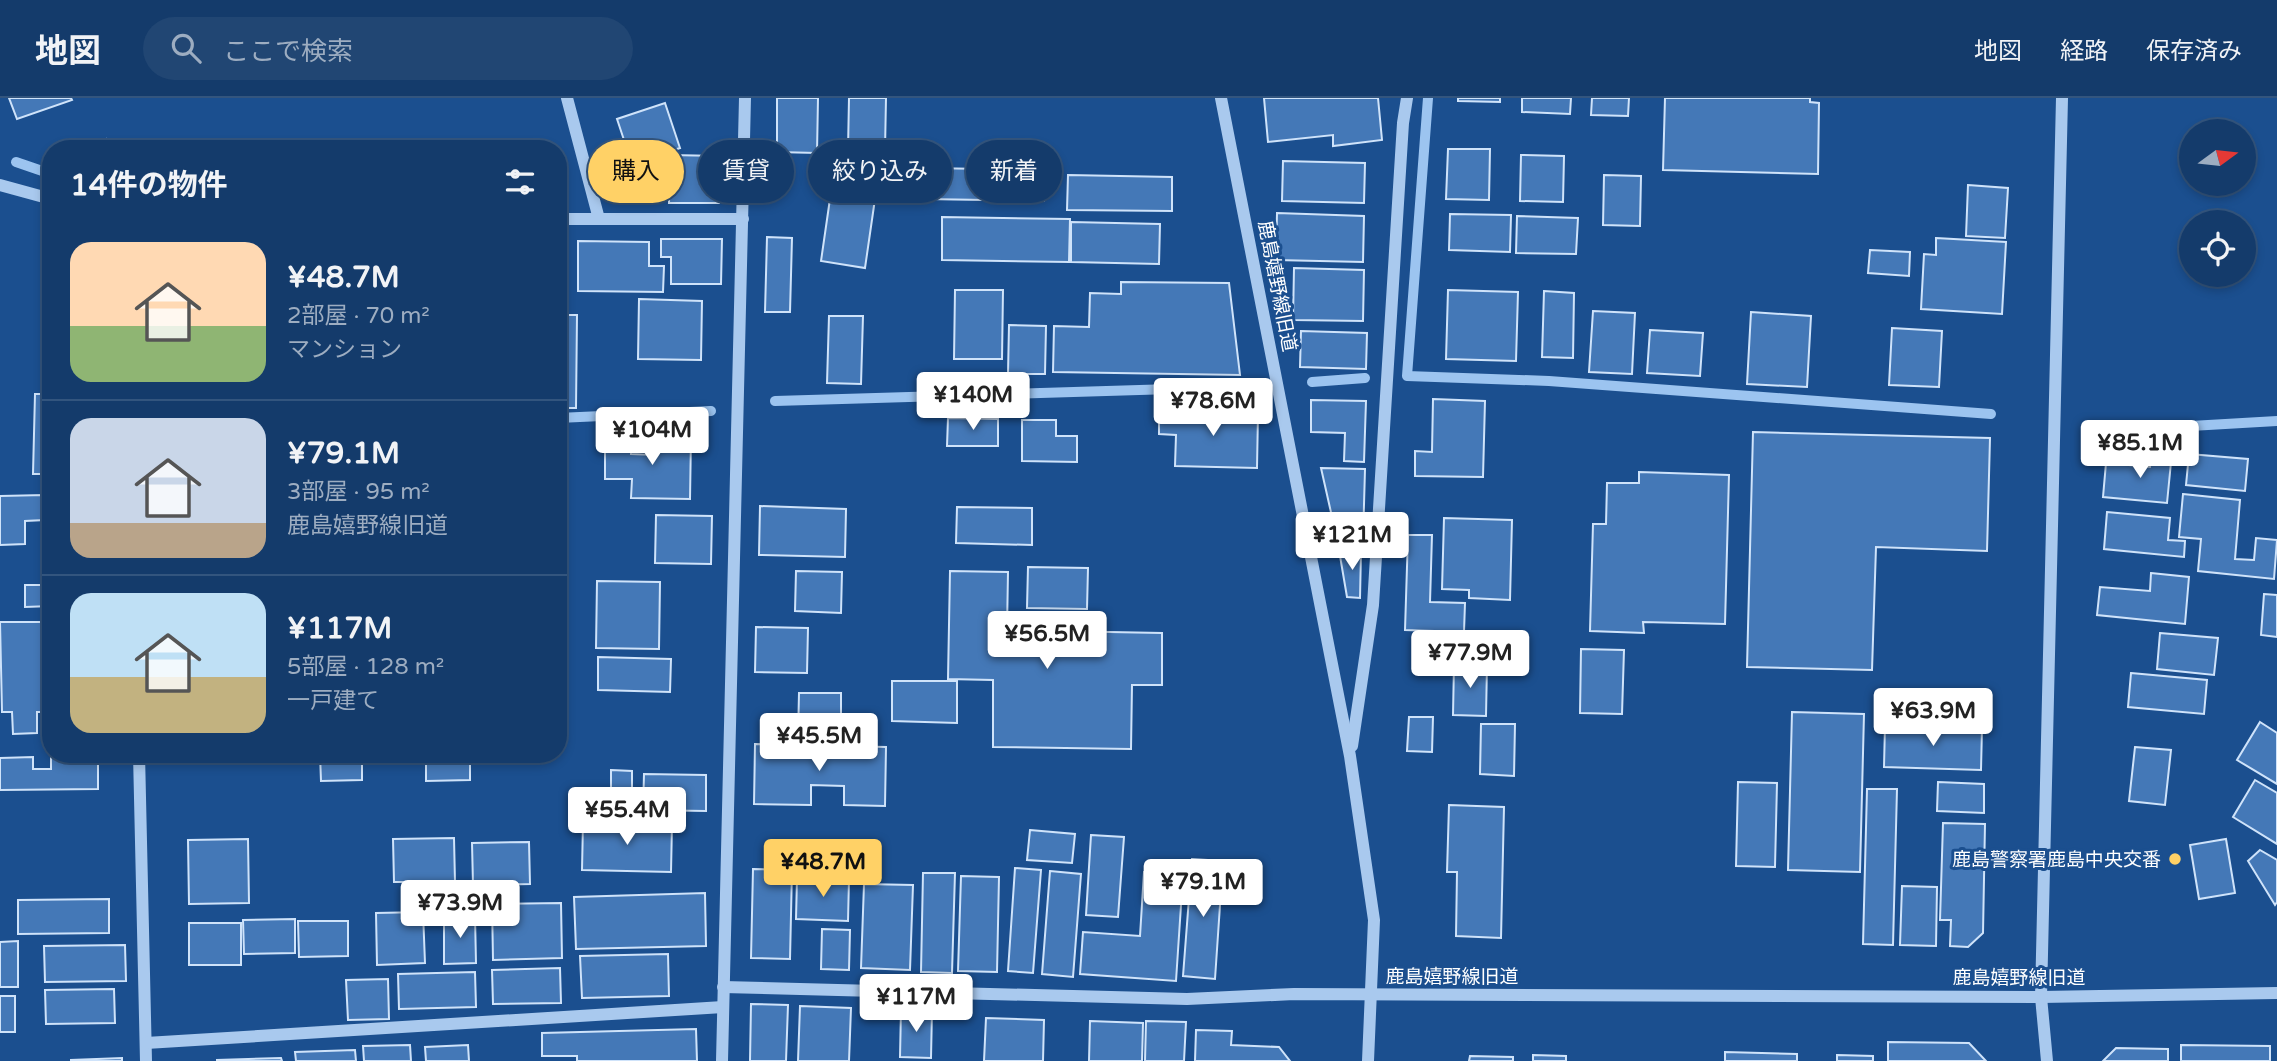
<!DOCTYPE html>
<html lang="ja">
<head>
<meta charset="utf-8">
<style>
  body { margin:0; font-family:"Varela Round","Noto Sans JP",sans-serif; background:#214673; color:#f1f3f6; height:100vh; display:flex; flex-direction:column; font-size:26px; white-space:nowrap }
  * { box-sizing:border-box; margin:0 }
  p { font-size:23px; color:#9dadc1 }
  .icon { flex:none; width:38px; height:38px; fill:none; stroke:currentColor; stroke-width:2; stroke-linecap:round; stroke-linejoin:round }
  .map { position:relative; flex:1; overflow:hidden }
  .panel { position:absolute; left:42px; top:42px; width:525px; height:623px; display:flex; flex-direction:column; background:#143b6b; border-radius:28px; box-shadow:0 4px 10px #0003,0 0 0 2px #33557e }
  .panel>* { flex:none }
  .banner { position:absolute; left:588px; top:42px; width:665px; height:63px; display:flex; gap:14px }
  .needle { width:46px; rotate:75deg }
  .fabs { position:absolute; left:2179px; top:21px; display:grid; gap:14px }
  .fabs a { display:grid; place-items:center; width:77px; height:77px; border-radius:50%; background:#143b6b; box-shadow:0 4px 10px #0003,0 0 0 2px #33557e; font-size:35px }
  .price { position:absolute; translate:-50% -60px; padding:0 16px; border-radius:7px; background:#fff; color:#222; font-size:23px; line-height:46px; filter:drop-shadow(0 2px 4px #0008) }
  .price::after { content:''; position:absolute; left:50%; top:42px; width:21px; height:16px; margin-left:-10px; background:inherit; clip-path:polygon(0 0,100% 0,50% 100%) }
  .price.on { background:#ffd166; color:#111 }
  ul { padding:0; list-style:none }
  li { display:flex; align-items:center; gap:21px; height:175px; padding:0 28px }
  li+li { border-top:2px solid #33557e }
  li span { display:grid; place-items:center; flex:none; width:196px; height:140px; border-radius:21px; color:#555 }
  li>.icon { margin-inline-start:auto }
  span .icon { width:84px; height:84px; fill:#fffc; stroke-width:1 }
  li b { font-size:30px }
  h2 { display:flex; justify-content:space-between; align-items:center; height:84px; padding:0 28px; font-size:30px }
  .pill { padding:0 24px; border-radius:32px; background:#143b6b; box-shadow:0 4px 10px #0003,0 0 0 2px #33557e; font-size:24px; line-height:63px }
  .pill.on { background:#ffd166; color:#111 }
  header { display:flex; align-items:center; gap:42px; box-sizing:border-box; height:98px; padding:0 35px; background:#143b6b; border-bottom:2px solid #33557e }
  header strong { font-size:33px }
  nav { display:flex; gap:38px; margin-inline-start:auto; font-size:24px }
  .search { width:490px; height:63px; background:#214673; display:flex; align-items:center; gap:18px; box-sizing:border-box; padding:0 24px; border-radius:38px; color:#9dadc1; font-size:26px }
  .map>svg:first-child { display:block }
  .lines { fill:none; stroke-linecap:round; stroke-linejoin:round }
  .stream { stroke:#9cc4f0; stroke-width:10 }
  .building { fill:#4478b7; stroke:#cfe3fa; stroke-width:2 }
  .minor { stroke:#a9c9ee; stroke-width:12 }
  .poi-dot { fill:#ffd166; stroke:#1b4f8f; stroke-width:2.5 }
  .labels { text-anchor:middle; stroke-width:6; stroke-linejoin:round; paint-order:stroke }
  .street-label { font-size:19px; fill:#fff; stroke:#1b4f8f }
  .poi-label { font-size:19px; fill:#fff; stroke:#1b4f8f; text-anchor:end }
</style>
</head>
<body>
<header>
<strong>地図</strong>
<div class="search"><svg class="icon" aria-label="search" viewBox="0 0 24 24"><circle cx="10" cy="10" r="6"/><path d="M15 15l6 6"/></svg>ここで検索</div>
<nav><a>地図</a><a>経路</a><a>保存済み</a></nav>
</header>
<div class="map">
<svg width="2277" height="963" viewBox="0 0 2277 963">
  <rect width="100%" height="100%" fill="#1b4f8f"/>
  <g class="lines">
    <!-- stream -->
    <g class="stream">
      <polyline points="1428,0 1407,278 1549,283 1991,316"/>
      <polyline points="16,64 51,76"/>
      <polyline points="1312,284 1365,280"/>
      <polyline points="775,303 1238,289"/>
      <polyline points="558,320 711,313"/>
      <polyline points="2122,332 2277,323"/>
    </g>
  </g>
  <!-- building -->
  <g class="building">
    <polygon points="9,0 71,0 72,2 17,21"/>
    <polygon points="777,0 818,0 817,55 777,54"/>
    <polygon points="849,0 886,0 885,52 848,52"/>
    <polygon points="1264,0 1378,0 1382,42 1333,48 1333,37 1268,44"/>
    <polygon points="1458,0 1500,0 1500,4 1458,3"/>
    <polygon points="1522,0 1571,0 1570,16 1522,14"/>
    <polygon points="1592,0 1629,0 1628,18 1591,17"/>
    <polygon points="1665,0 1810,0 1810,4 1819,5 1818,76 1663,72"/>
    <polygon points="665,5 680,50 632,66 617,21"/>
    <polygon points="106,41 108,51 71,51 71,48"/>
    <polygon points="1448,51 1490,51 1489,102 1446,101"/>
    <polygon points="670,57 720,58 719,105 669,105"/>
    <polygon points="1521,57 1564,58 1563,104 1520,103"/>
    <polygon points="1283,63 1365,65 1364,105 1282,103"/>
    <polygon points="925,70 1044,72 1044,103 924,101"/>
    <polygon points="1068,77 1172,79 1172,113 1067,112"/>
    <polygon points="1604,77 1641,78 1640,128 1603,127"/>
    <polygon points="832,87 876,94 865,170 821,163"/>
    <polygon points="1968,87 2008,90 2005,140 1966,138"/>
    <polygon points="1277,115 1364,118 1363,164 1276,162"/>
    <polygon points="1450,116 1511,117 1510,154 1449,152"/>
    <polygon points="1517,118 1578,120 1576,156 1516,155"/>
    <polygon points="942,119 1070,121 1069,164 942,162"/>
    <polygon points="1071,124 1160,126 1159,166 1071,164"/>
    <polygon points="767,139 792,140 790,214 765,214"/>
    <polygon points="1936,140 2006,144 2002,216 1921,211 1924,156 1936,157"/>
    <polygon points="661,141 722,141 721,186 671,186 671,159 661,159"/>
    <polygon points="578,143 649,144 649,168 664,168 663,194 578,193"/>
    <rect x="558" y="147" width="3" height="32"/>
    <polygon points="1870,152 1910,154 1909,178 1868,175"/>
    <polygon points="1294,170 1364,172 1363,223 1293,222"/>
    <polygon points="1121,184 1229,185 1240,277 1053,274 1054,228 1089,229 1090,195 1121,196"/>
    <polygon points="955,192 1003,192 1002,261 954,261"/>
    <polygon points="1448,192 1518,194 1516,263 1446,261"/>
    <polygon points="1544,193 1574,195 1573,260 1542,259"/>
    <polygon points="639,201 702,203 701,262 638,261"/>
    <polygon points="1593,213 1635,215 1632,276 1589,274"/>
    <polygon points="1751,214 1811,218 1807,289 1747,286"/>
    <polygon points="558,217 577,217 576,310 558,310"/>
    <polygon points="829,218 863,218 861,286 827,285"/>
    <polygon points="1009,227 1046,228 1045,276 1008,276"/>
    <polygon points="1892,230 1942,233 1939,289 1889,287"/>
    <polygon points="1650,232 1703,235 1700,278 1647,275"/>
    <polygon points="1301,233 1367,235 1366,271 1300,269"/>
    <polygon points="35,296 51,296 51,376 33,376"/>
    <polygon points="1433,301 1485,303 1483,379 1415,378 1415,353 1432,354"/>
    <polygon points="1311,302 1366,303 1364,364 1344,363 1345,335 1311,334"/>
    <polygon points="1159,313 1258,315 1257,370 1175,368 1176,337 1159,336"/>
    <polygon points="948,320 998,321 998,348 947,348"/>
    <polygon points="1022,322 1056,322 1056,338 1077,338 1077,364 1022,363"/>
    <polygon points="1753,334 1990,340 1987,453 1876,449 1872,572 1747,569"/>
    <polygon points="605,337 632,337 631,356 656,357 656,337 691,338 690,401 631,400 632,381 605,381"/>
    <polygon points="2152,352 2172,354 2167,405 2103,399 2106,365 2150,369"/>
    <polygon points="2189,356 2248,361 2245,393 2186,387"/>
    <polygon points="1321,370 1365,371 1363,442 1337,441"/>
    <polygon points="1639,374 1729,377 1725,526 1643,524 1644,535 1590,533 1593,426 1606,426 1607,385 1639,385"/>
    <polygon points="2183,396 2240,402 2235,461 2254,462 2256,440 2277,442 2274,481 2198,473 2201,441 2179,439"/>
    <polygon points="44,397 45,422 25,423 25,446 0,447 0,398"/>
    <polygon points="760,408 846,411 845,459 759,457"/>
    <polygon points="957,409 1032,410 1032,447 956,445"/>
    <polygon points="2107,414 2170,420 2168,442 2185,443 2184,459 2104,451"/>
    <polygon points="656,417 712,418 711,466 655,465"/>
    <polygon points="1444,420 1512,422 1510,502 1469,500 1469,492 1442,491"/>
    <polygon points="1408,437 1432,437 1430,504 1465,505 1464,534 1405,532"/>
    <polygon points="1339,452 1361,453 1360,500 1347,499"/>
    <polygon points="1028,469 1088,470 1087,511 1027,510"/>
    <polygon points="796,473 842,474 841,515 795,513"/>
    <polygon points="950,473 1008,474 1007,532 1162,535 1162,587 1132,587 1131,651 993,649 993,582 948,581"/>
    <polygon points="2151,475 2189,479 2185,526 2097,517 2100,489 2150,493"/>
    <polygon points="597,483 660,484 659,551 596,550"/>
    <polygon points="25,487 51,487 51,508 25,509"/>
    <polygon points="2264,496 2277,497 2277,539 2261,537"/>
    <polygon points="0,524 51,524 51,614 37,614 37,635 13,636 12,614 2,614"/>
    <polygon points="756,529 808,530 807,575 755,574"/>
    <polygon points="2160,535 2218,540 2214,577 2157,571"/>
    <polygon points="1581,551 1624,552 1622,616 1580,615"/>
    <polygon points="598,559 671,561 670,594 598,592"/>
    <polygon points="1454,566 1487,567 1486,618 1453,617"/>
    <polygon points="2131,575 2207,582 2204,616 2128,609"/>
    <polygon points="892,583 957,583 957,625 892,623"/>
    <polygon points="799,595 841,595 841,640 798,639"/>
    <polygon points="1792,614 1864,616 1860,774 1788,772"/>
    <polygon points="1409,619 1433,619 1432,654 1407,653"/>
    <polygon points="2260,624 2277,635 2277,686 2237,662"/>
    <polygon points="1481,626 1515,626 1514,678 1480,676"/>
    <polygon points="1885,627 1982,630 1981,672 1884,669"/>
    <polygon points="755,646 886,649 885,708 844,707 844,688 811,687 811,707 754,706"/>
    <polygon points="2135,649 2171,652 2165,707 2129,703"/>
    <polygon points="320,656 362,656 362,682 321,683"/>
    <polygon points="426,656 470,656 470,682 426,683"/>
    <polygon points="98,658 98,691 0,692 0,660 33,659 33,671 51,671 51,659"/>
    <polygon points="611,672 632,673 632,701 611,700"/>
    <polygon points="644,676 706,677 706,713 643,712"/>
    <polygon points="2255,682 2277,695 2277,746 2233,719"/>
    <polygon points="1738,684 1777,685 1775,769 1736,768"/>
    <polygon points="1938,684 1984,686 1984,715 1937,713"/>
    <polygon points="1867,691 1897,691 1893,847 1863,846"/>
    <polygon points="1449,707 1504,709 1501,840 1456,838 1457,774 1447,774"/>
    <polygon points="583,724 672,726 671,774 582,772"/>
    <polygon points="1943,725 1985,726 1983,835 1968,849 1950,848 1951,822 1940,822"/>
    <polygon points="1030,732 1075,736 1072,765 1027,762"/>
    <polygon points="1091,737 1124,739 1118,819 1086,817"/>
    <polygon points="454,740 455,784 394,784 393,741"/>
    <polygon points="248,741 249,805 189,806 188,742"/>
    <polygon points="2226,741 2235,795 2199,801 2190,747"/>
    <polygon points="529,744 530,786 473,787 472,745"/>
    <polygon points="2260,752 2277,762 2277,804 2275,807 2248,763"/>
    <polygon points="1192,761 1223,763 1215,881 1183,878"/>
    <polygon points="1015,770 1041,772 1033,875 1008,873"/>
    <polygon points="753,771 792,772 790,861 751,860"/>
    <polygon points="1050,773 1081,776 1073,879 1042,876"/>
    <polygon points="1144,774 1183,777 1176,883 1080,876 1083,834 1140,838"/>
    <polygon points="923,775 955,775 952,875 921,874"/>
    <polygon points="961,778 999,779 997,874 958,873"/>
    <polygon points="797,780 849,781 848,823 796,821"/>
    <polygon points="864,786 913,787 910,872 861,870"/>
    <polygon points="1902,788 1937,789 1936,848 1900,847"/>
    <polygon points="705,795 706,848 576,851 574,799"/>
    <polygon points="109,801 109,835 18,836 18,802"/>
    <polygon points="561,805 562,860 493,862 492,806"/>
    <polygon points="423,814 425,865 377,867 376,815"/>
    <polygon points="444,818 475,818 476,865 444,866"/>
    <polygon points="295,821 295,855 244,856 243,822"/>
    <polygon points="298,823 348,823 348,858 299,859"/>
    <rect x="189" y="825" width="52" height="42"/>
    <polygon points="822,831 850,832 849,872 821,871"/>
    <polygon points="18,843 18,889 0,889 0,844"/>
    <polygon points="125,847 126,883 45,884 44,848"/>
    <polygon points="668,856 669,898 582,900 580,858"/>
    <polygon points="560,870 561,905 493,906 492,872"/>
    <polygon points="475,874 476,909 399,911 398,876"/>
    <polygon points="388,881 389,921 348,922 346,882"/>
    <polygon points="114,891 115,925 46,926 45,892"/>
    <rect x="0" y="898" width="15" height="36"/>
    <polygon points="751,906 788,907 786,963 750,963"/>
    <polygon points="800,908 851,910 849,963 798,963"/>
    <polygon points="901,911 932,912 931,960 900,959"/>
    <polygon points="986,920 1044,922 1043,963 984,963"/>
    <polygon points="1090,923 1143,925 1142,963 1089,963"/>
    <polygon points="1146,923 1186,924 1184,963 1145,963"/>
    <polygon points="696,931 697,963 577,963 577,958 542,958 542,935"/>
    <polygon points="1196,932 1232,933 1231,947 1279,949 1290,963 1195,963"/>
    <polygon points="1888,944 1969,945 1986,963 1888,963"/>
    <polygon points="410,947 411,963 364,963 363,948"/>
    <polygon points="468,947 469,963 426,963 425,949"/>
    <polygon points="2181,947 2270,948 2270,963 2181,963"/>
    <polygon points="2116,950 2168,951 2168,963 2103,963"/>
    <polygon points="355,952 356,963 296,963 295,954"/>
    <polygon points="1725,954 1797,956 1797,963 1725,963"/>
    <polygon points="1533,957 1566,958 1566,963 1533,963"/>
    <polygon points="1837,957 1873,958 1873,963 1837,963"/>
    <polygon points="1470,958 1513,959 1513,963 1469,963"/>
    <polygon points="122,960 122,963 71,963 71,962"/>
    <polygon points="281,960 282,963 217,963 217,962"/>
  </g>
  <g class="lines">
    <!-- minor -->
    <g class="minor">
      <polyline points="567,0 599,121"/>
      <polyline points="1221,0 1350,658 1374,822 1368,963"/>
      <polyline points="0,87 51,101"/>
      <polyline points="558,121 743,121"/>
      <polyline points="1352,648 1373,507 1403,25 1407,0"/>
      <polyline points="139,656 146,963"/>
      <polyline points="723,889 1187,901 1294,896 2041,899 2277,895"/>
      <polyline points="146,945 723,909"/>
      <polyline points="722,963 745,0"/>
      <polyline points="2047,963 2041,899 2062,0"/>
    </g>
  </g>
  <!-- markers -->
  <circle class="poi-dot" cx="2175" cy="761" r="7"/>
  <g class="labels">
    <!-- street labels -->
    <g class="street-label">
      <text transform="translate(1278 188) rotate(79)" y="7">鹿島嬉野線旧道</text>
      <text x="1452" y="885">鹿島嬉野線旧道</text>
      <text x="2019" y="886">鹿島嬉野線旧道</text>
    </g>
    <!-- poi labels -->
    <g class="poi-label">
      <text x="2161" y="768">鹿島警察署鹿島中央交番</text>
    </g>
  </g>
</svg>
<div class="fabs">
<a><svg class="needle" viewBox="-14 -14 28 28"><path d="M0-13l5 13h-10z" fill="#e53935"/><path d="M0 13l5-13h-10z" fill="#9dadc1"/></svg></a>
<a><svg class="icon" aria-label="locate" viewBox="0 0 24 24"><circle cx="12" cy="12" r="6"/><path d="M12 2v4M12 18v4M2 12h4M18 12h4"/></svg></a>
</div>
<b class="price" style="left:973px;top:334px">¥140M</b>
<b class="price" style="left:1213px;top:340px">¥78.6M</b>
<b class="price" style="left:652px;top:369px">¥104M</b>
<b class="price" style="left:2140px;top:382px">¥85.1M</b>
<b class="price" style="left:1352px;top:474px">¥121M</b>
<b class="price" style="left:1047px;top:573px">¥56.5M</b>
<b class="price" style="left:1470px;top:592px">¥77.9M</b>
<b class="price" style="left:1933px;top:650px">¥63.9M</b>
<b class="price" style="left:819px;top:675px">¥45.5M</b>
<b class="price" style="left:627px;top:749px">¥55.4M</b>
<b class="price on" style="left:823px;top:801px">¥48.7M</b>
<b class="price" style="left:1203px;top:821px">¥79.1M</b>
<b class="price" style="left:460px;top:842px">¥73.9M</b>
<b class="price" style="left:916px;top:936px">¥117M</b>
<div class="banner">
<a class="pill on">購入</a>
<a class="pill">賃貸</a>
<a class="pill">絞り込み</a>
<a class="pill">新着</a>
</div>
<section class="panel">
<h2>14件の物件<svg class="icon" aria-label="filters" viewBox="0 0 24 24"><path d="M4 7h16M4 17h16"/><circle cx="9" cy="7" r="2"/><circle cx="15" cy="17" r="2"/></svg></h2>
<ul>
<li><span style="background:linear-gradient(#ffd9b3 60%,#8fb573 0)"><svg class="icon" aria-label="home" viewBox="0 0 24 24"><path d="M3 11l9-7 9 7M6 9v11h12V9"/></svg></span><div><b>¥48.7M</b><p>2部屋 · 70 m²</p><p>マンション</p></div></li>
<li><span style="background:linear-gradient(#c9d6e8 75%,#b9a48a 0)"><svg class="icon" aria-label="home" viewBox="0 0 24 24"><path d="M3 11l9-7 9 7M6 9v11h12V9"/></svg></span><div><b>¥79.1M</b><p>3部屋 · 95 m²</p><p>鹿島嬉野線旧道</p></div></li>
<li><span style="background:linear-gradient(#bfe0f5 60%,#c2b280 0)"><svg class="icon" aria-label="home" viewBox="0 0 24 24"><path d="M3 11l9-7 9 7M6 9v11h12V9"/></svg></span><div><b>¥117M</b><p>5部屋 · 128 m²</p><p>一戸建て</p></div></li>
</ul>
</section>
</div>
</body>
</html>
